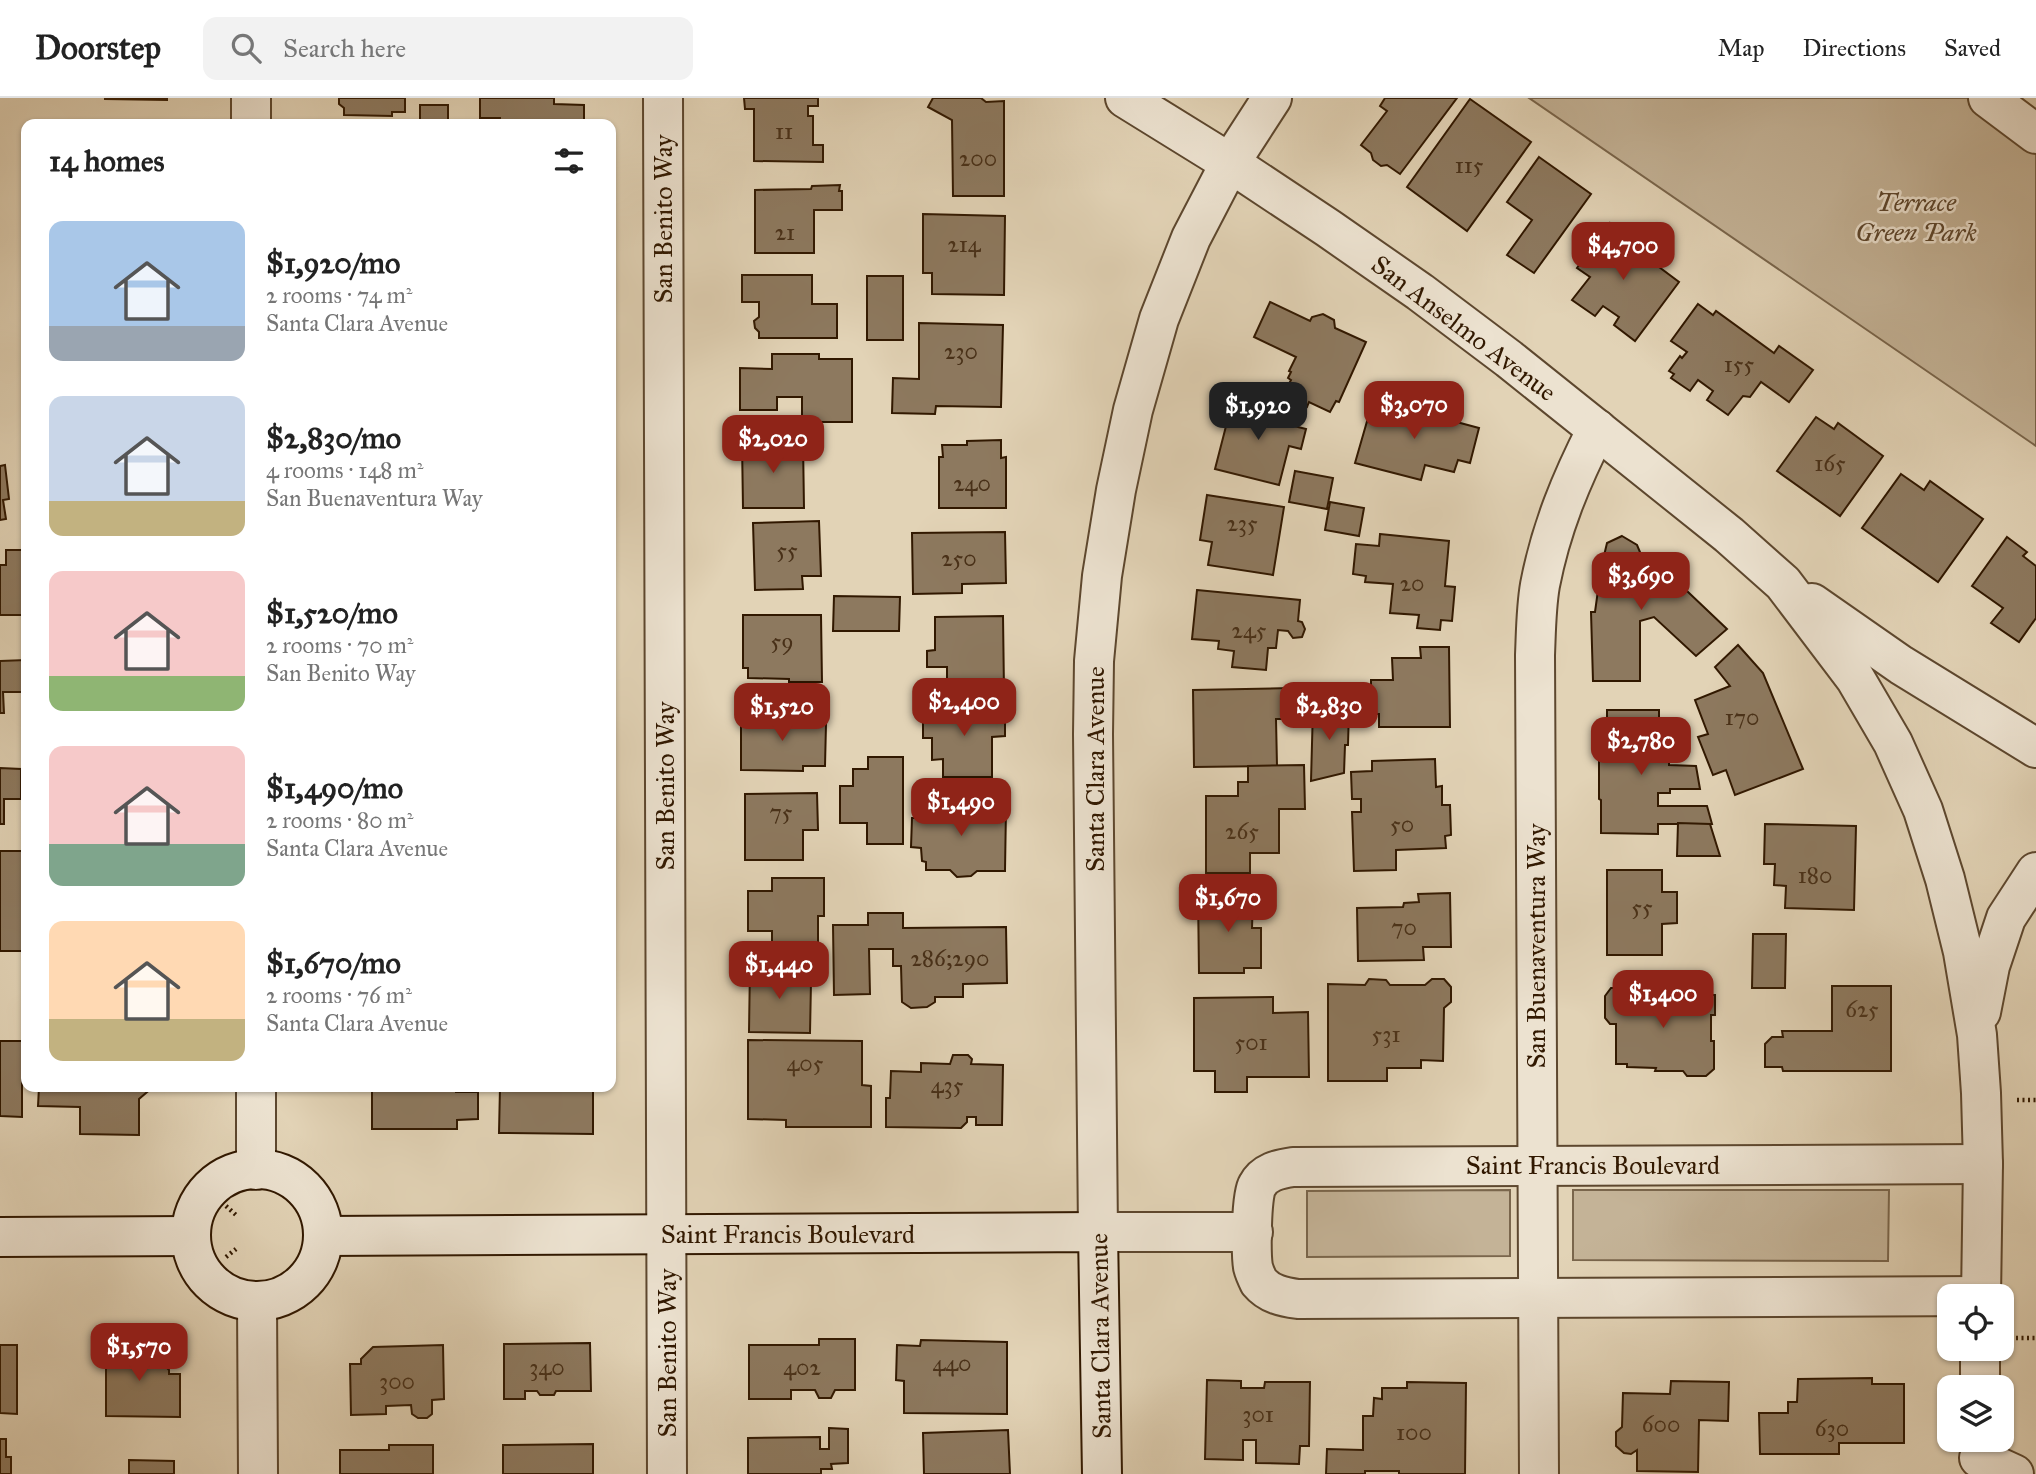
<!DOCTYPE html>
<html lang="en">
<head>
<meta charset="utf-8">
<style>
  body { margin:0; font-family:"IM FELL Great Primer",serif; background:#f2f2f2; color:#222; height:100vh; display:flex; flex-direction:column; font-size:26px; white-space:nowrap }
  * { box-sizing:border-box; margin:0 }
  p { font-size:23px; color:#767676 }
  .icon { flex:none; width:38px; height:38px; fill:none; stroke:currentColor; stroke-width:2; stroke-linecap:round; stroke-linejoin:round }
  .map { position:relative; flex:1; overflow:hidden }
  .side { position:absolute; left:21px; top:21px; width:595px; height:973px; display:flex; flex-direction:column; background:#fff; border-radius:14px; box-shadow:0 2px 5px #0004 }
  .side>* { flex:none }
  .buttons { position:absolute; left:1937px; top:1186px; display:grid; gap:14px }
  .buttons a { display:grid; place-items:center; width:77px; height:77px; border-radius:14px; background:#fff; box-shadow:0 2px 5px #0004; font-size:35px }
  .price { position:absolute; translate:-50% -60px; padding:0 16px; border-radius:14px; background:#8f2418; color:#fff; font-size:23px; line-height:46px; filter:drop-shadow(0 2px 4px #0008) }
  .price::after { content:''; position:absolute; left:50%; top:42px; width:21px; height:16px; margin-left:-10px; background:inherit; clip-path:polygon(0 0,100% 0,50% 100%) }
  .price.current { background:#222; color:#fff }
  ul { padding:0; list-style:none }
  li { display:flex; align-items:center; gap:21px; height:175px; padding:0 28px }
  li span { display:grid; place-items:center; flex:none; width:196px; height:140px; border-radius:14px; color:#555 }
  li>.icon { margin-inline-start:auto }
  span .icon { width:84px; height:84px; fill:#fffc; stroke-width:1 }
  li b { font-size:30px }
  h2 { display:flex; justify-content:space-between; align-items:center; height:84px; padding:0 28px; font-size:30px }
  header { display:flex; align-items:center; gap:42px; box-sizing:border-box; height:98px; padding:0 35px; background:#fff; border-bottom:2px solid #e0e0e0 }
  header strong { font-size:33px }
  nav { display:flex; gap:38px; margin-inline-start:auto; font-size:24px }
  .search { width:490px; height:63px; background:#f2f2f2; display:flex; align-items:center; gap:18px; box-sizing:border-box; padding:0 24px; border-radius:14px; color:#767676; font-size:26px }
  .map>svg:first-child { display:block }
  .green { fill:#c4b397; stroke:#7a664c; stroke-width:2 }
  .building { fill:#8d795f; stroke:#311800; stroke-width:2 }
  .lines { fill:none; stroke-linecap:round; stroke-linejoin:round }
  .minor-casing { stroke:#5d472e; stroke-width:42 }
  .tertiary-casing { stroke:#5d472e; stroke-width:42 }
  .secondary-casing { stroke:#311800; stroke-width:42 }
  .path { stroke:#311800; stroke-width:4.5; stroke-dasharray:2 3.5; stroke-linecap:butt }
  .minor { stroke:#ece2d0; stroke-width:38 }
  .tertiary { stroke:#ece2d0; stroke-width:38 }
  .secondary { stroke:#ece2d0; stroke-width:38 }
  .labels { text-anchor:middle; stroke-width:5; stroke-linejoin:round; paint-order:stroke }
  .number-label { font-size:23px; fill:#483018 }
  .park-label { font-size:26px; font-style:italic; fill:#5d462d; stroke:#ece2d0 }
  .street-label { font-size:26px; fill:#311800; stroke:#ece2d0 }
</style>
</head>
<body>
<header>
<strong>Doorstep</strong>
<div class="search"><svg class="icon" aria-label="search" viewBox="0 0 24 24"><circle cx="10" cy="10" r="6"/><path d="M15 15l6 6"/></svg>Search here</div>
<nav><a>Map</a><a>Directions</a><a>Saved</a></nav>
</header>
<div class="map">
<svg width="2036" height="1376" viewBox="0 0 2036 1376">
  <rect width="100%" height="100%" fill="#e2d3b6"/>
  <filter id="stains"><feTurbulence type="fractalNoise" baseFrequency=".00286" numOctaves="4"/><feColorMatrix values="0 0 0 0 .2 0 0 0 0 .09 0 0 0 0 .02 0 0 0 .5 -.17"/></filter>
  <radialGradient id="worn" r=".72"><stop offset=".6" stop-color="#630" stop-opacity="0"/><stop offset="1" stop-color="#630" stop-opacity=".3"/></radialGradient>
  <!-- green -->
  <g class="green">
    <polygon points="1529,0 1968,0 2036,50 2036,348"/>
    <polygon points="1510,1092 1510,1158 1307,1159 1307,1093"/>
    <polygon points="1573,1092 1889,1092 1888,1163 1573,1162"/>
  </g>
  <!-- building -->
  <g class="building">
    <polygon points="105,0 167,0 167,2 105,1"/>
    <polygon points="339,0 405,0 405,14 392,14 392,18 344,17 344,10 339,6"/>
    <polygon points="480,0 554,0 554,6 584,7 584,26 500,26 500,20 480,20"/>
    <polygon points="744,0 818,0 818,8 808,8 808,18 813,18 813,47 823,47 823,64 754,63 754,11 745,11"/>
    <polygon points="933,0 981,0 986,4 1004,3 1004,98 953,98 952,22 928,9"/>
    <polygon points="1385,0 1457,0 1400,76 1387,67 1381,68 1373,62 1371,55 1361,47 1387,13 1380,8"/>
    <polygon points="1470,1 1531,44 1467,133 1407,89"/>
    <rect x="420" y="7" width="28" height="19"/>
    <polygon points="1539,59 1591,96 1534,175 1507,157 1532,122 1507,104"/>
    <polygon points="840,87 839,93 842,93 842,112 814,112 814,155 755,155 755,92 811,91 812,88"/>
    <polygon points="923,116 1005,118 1004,197 932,196 932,175 923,175"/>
    <polygon points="1610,125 1647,151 1643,157 1679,184 1635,243 1614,227 1619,219 1603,208 1595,218 1572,202 1590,179 1577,170"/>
    <polygon points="742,177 812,177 812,206 837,206 837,240 759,240 759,234 755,230 754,223 759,219 759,204 742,204"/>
    <rect x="867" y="178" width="36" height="64"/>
    <polygon points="1270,204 1310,223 1312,219 1323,216 1334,222 1335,230 1366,244 1339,304 1336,303 1330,314 1309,304 1307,309 1291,302 1294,295 1286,291 1291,282 1288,280 1291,274 1289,273 1296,259 1254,239"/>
    <polygon points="1698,206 1713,217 1716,213 1774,255 1779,248 1813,272 1789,304 1761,284 1750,299 1743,298 1728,317 1707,302 1713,293 1698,282 1690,293 1671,280 1674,276 1669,273 1680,258 1682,260 1687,254 1671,243"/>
    <polygon points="919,225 1003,227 1001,309 936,308 935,316 892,315 893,280 919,281"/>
    <polygon points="772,256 819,256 819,261 852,261 852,324 802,324 802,299 777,299 777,312 740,312 740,270 772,271"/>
    <polygon points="1233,301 1278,313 1277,316 1296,320 1294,328 1306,331 1301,351 1289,348 1279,387 1215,371"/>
    <polygon points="1372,306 1403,314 1406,306 1439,315 1438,319 1479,330 1470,365 1458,362 1454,374 1425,367 1421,382 1355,365"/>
    <polygon points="1816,319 1834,331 1838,325 1883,358 1840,418 1777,373"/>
    <polygon points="1001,342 1001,360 1006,359 1006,410 939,410 939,359 943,359 942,347 967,347 967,343"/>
    <polygon points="742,344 803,344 804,410 743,410"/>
    <polygon points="5,367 9,401 3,402 6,421 0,422 0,368"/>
    <polygon points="1295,373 1333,380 1327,411 1289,404"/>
    <polygon points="1901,376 1924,392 1930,383 1983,421 1938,484 1862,430"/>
    <polygon points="1207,397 1284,409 1273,477 1208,467 1212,444 1200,442"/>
    <polygon points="1330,404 1364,410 1359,438 1325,432"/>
    <polygon points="819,423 821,478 802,478 803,491 755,492 753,425"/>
    <polygon points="1005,434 1006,485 962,486 962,495 913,496 912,435"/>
    <polygon points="1380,436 1449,443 1445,488 1455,489 1452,523 1441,522 1440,532 1417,530 1419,517 1390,515 1393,486 1365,484 1366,478 1353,476 1356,446 1379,448"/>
    <polygon points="1622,438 1637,447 1642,459 1648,456 1727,531 1696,558 1654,519 1640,523 1640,583 1593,583 1591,514 1595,514 1600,478 1607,474 1603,462 1607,445"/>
    <polygon points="2007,439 2027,454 2023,458 2036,468 2036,520 2019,544 1991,525 2003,510 1972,488"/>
    <polygon points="6,452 26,452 26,517 0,517 0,467 6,467"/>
    <polygon points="1197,492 1300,502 1298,523 1302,524 1305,531 1302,539 1293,540 1288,533 1278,532 1276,550 1268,550 1266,572 1232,569 1234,553 1218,551 1219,543 1192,541"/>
    <polygon points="834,498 900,499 899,533 833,533"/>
    <polygon points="743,517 821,517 822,584 789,584 789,581 748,580 748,570 743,570"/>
    <polygon points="1003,518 1004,593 969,594 968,581 947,582 947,569 927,569 927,553 935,552 935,519"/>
    <polygon points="1738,547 1763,575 1803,671 1735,697 1726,672 1713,677 1698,639 1708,636 1695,602 1730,588 1715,569"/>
    <polygon points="1420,549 1449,549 1450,629 1379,629 1379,616 1371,616 1371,582 1393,582 1392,560 1421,560"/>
    <polygon points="26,562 26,594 3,594 4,615 0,615 0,563"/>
    <polygon points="1291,590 1292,621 1276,621 1277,668 1194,669 1193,592"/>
    <polygon points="932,608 1005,608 1005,638 992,639 992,679 943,679 943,661 932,662 932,640 923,640 923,615 932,615"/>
    <polygon points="782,609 803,609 802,626 826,626 825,668 803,668 803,673 741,672 741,621 782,622"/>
    <polygon points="1313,609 1349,611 1348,647 1345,647 1344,675 1311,683"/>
    <polygon points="1607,612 1659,612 1659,643 1669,643 1669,667 1696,668 1700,691 1670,691 1670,695 1658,695 1658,708 1707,708 1712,726 1658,726 1658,736 1601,735 1601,702 1599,701 1599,646 1607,646"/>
    <polygon points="868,659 903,659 903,746 867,746 867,725 840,725 840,688 853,688 853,671 868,671"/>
    <polygon points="1435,661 1436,689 1442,688 1442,707 1450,707 1451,737 1445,738 1446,750 1396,752 1396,772 1354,773 1352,714 1361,714 1361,701 1352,701 1351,674 1372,673 1372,663"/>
    <polygon points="1304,667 1305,711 1279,711 1279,755 1250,755 1250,775 1206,775 1206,698 1238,698 1238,684 1248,684 1248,668"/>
    <polygon points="0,670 21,671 21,701 4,701 4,726 0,726"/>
    <polygon points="817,695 818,732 803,732 803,762 745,762 745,696"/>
    <polygon points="922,704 957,704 957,710 1006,710 1005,773 977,773 971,778 957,779 950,772 926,772 926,764 922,763 921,750 911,749 912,720 922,720"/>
    <polygon points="1678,725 1710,726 1720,758 1677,758"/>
    <polygon points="1765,726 1856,728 1854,812 1785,810 1786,788 1774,787 1775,766 1764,766"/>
    <rect x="0" y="753" width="26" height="100"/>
    <polygon points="1607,772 1662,772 1662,794 1677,794 1677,825 1662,826 1662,857 1607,857"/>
    <polygon points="772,780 824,780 824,818 818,818 818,846 772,846 772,833 748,833 748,793 772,793"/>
    <polygon points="1450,795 1451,849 1423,849 1424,862 1358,863 1357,810 1403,809 1404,805 1419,804 1418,796"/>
    <polygon points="1198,796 1253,797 1252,830 1261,830 1261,870 1244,870 1244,875 1199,875"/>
    <polygon points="868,815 903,815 903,830 1006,829 1007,885 963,886 963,899 935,899 935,904 927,909 911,910 902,904 901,868 893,868 893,851 869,851 870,896 834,897 833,827 868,827"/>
    <polygon points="1753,836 1786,836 1785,890 1752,890"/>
    <polygon points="750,868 797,868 797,884 811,884 810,935 749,934"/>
    <polygon points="1369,881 1386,882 1390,887 1425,887 1432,881 1444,881 1451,889 1451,904 1444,910 1443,963 1421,962 1421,970 1387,970 1387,983 1328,983 1328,886 1365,887"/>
    <polygon points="1832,888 1891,888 1891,973 1783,973 1782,969 1765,969 1765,946 1772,939 1783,939 1782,933 1832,933"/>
    <polygon points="1611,890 1646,890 1646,896 1715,897 1715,917 1711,917 1711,943 1714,943 1714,971 1706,978 1687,978 1683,973 1655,973 1656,970 1627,969 1627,966 1616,966 1616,926 1610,926 1605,920 1605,898"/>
    <polygon points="1273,899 1273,915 1308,914 1309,979 1247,979 1247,994 1215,994 1215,973 1194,973 1194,900"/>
    <polygon points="748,942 862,943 862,987 871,988 871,1029 786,1029 786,1022 748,1021"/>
    <polygon points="0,943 22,943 22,1019 0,1018"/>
    <polygon points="953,957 968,957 972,961 971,966 1003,967 1002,1027 976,1027 976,1019 967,1019 967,1024 961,1030 886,1029 886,1000 890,1000 891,973 921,974 921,965 950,966"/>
    <polygon points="39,989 187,989 153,989 139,1001 139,1037 80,1036 80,1009 38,1008"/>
    <polygon points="372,989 456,989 456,994 478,994 478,1021 457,1022 457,1031 372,1031"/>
    <polygon points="500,989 593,989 593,1036 499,1035"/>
    <polygon points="819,1241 855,1241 855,1292 835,1292 831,1300 819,1300 815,1292 791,1292 791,1301 749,1301 749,1247 819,1247"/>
    <polygon points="921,1242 1007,1244 1007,1316 904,1315 904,1283 896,1282 897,1247 920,1248"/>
    <polygon points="106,1244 148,1245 148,1257 154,1257 169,1272 169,1276 180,1276 180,1319 106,1318"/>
    <polygon points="590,1245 591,1293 556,1293 554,1297 540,1297 537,1293 525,1293 525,1301 504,1301 504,1246"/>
    <polygon points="0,1247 17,1247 17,1316 0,1315"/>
    <polygon points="443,1247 444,1301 432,1302 432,1316 427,1320 418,1320 412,1316 411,1307 386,1308 386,1316 351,1317 350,1266 361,1266 361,1261 373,1249"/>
    <polygon points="1872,1280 1872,1286 1904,1286 1904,1345 1839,1345 1839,1356 1760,1356 1759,1315 1788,1315 1788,1304 1797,1304 1798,1281"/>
    <polygon points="1207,1282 1241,1283 1241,1290 1264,1290 1265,1284 1310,1284 1309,1348 1300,1348 1299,1366 1256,1365 1256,1342 1243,1342 1243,1362 1205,1361"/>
    <polygon points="1671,1283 1729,1284 1728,1323 1699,1322 1698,1374 1637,1373 1637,1352 1631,1356 1624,1355 1616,1348 1616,1334 1622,1329 1623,1295 1670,1296"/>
    <polygon points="1407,1284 1466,1285 1465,1376 1399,1376 1399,1373 1365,1373 1365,1376 1326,1376 1327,1351 1363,1352 1363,1318 1373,1318 1374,1300 1382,1301 1382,1290 1407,1290"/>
    <polygon points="829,1330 848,1331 848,1365 831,1366 832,1371 821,1371 821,1376 748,1376 748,1340 820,1339 820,1351 829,1351"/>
    <polygon points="1008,1332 1010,1376 924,1376 923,1335"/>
    <polygon points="0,1341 6,1341 6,1359 11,1359 11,1376 0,1376"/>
    <polygon points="593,1346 593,1376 503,1376 503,1347"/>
    <polygon points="389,1347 433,1347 433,1376 340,1376 340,1352 389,1352"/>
    <polygon points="129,1362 174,1363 174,1376 129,1376"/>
  </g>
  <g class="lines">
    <defs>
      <g id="minor">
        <polyline points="251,0 251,26"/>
        <polyline points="663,0 667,1376"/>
        <polyline points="1125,0 1230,65 1328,130 1420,194 1509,261 1729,437 1783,485 1855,580 1893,645 1923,712 1945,781 1963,854 1977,937 1981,995 1983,1066 1981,1199"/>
        <polyline points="1988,0 2036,36"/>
        <polyline points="1812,505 1901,567 2036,650"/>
        <polyline points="1981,914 1990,868 2006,820 2036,774"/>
        <polyline points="256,989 256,1072"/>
        <polyline points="1098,1134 1253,1134"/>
        <path d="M1981,1198L1298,1201C1283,1199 1269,1196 1259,1184C1257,1180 1254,1173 1253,1169C1251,1157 1251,1097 1257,1088C1264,1074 1279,1071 1293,1069L1983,1066"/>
        <polyline points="257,1204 258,1376"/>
        <polyline points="1980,1290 1980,1251"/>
        <polyline points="1979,1360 2014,1376"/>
        <path d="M1539,1376L1535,557C1536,534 1536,510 1540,487C1551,430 1571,382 1597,331"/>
      </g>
      <polyline id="tertiary" points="1098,1134 1093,636 1094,563 1102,478 1116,392 1133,312 1159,221 1191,140 1230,65 1272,0"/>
      <g id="secondary">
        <circle cx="257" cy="1137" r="66"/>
        <polyline points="323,1138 1098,1134 1102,1376"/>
        <polyline points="0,1139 191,1138"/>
      </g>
    </defs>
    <!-- minor casing -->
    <use href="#minor" class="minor-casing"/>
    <!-- tertiary casing -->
    <use href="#tertiary" class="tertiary-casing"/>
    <!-- secondary casing -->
    <use href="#secondary" class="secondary-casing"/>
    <!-- path -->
    <g class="path">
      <polyline points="2017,1002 2036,1002"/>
      <polyline points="226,1108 236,1117"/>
      <polyline points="226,1159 236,1151"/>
      <polyline points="2016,1240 2036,1240"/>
    </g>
    <!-- minor -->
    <use href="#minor" class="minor"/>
    <!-- tertiary -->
    <use href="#tertiary" class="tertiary"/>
    <!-- secondary -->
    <use href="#secondary" class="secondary"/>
  </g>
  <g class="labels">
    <!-- number labels -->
    <g class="number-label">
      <text x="784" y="41">11</text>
      <text x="978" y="68">200</text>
      <text x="1469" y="75">115</text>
      <text x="785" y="142">21</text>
      <text x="964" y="154">214</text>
      <text x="961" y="261">230</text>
      <text x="1739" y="274">155</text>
      <text x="1830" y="373">165</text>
      <text x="972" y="393">240</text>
      <text x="1242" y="433">235</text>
      <text x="787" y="460">55</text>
      <text x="959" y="468">250</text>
      <text x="1412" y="493">20</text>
      <text x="1249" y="540">245</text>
      <text x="782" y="551">59</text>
      <text x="1742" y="627">170</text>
      <text x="781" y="722">75</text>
      <text x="1402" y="734">50</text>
      <text x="1242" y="741">265</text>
      <text x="1815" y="785">180</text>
      <text x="1642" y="817">55</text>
      <text x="1404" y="837">70</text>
      <text x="950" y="868">286;290</text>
      <text x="1862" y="919">625</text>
      <text x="1386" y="944">531</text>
      <text x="1251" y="952">501</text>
      <text x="805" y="973">405</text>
      <text x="947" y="995">435</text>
      <text x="952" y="1273">440</text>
      <text x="547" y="1277">340</text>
      <text x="802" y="1277">402</text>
      <text x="397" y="1291">300</text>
      <text x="1258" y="1324">301</text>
      <text x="1661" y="1334">600</text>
      <text x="1832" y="1338">630</text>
      <text x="1414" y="1342">100</text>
    </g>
    <!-- park labels -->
    <g class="park-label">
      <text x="1916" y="113">Terrace<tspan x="1916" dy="30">Green Park</tspan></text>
    </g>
    <!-- street labels -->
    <g class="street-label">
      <text transform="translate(663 121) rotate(-90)" y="9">San Benito Way</text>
      <text transform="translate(1464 230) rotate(37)" y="9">San Anselmo Avenue</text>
      <text transform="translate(1095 671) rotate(-90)" y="9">Santa Clara Avenue</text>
      <text transform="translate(665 688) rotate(-90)" y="9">San Benito Way</text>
      <text transform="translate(1536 848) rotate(-90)" y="9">San Buenaventura Way</text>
      <text x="1593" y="1076">Saint Francis Boulevard</text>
      <text x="788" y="1145">Saint Francis Boulevard</text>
      <text transform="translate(1100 1238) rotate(-91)" y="9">Santa Clara Avenue</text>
      <text transform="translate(667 1255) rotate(-90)" y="9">San Benito Way</text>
    </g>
  </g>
  <rect width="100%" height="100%" filter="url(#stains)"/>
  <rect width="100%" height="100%" fill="url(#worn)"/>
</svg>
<div class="buttons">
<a><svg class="icon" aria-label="locate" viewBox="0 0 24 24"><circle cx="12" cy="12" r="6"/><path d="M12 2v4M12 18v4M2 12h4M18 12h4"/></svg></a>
<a><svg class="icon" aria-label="layers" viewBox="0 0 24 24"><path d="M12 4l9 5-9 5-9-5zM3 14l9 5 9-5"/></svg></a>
</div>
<b class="price" style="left:1623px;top:184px">$4,700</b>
<b class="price" style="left:1414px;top:343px">$3,070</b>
<b class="price current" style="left:1258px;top:344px">$1,920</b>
<b class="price" style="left:773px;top:377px">$2,020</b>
<b class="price" style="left:1641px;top:514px">$3,690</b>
<b class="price" style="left:964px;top:640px">$2,400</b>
<b class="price" style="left:1329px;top:644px">$2,830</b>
<b class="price" style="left:782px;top:645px">$1,520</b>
<b class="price" style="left:1641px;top:679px">$2,780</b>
<b class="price" style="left:961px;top:740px">$1,490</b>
<b class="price" style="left:1228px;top:836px">$1,670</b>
<b class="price" style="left:779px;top:903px">$1,440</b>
<b class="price" style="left:1663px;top:932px">$1,400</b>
<b class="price" style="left:139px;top:1285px">$1,570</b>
<section class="side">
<h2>14 homes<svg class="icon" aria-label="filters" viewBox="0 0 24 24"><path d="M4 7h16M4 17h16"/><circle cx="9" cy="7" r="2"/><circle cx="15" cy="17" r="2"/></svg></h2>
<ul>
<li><span style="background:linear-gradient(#a9c7e8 75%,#9aa5b1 0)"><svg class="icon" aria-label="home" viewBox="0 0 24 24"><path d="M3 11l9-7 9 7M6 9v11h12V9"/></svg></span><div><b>$1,920/mo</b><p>2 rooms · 74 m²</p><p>Santa Clara Avenue</p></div></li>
<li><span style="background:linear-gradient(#c9d6e8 75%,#c2b280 0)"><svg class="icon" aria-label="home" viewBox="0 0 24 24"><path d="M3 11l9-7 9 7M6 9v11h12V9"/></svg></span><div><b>$2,830/mo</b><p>4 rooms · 148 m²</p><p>San Buenaventura Way</p></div></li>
<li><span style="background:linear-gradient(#f6c9c9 75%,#8fb573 0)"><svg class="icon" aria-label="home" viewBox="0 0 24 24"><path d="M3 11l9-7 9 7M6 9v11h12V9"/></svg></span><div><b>$1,520/mo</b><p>2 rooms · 70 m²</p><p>San Benito Way</p></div></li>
<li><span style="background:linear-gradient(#f6c9c9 70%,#7fa58c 0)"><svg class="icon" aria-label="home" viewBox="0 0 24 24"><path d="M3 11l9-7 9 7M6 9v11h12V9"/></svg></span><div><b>$1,490/mo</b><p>2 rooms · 80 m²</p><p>Santa Clara Avenue</p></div></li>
<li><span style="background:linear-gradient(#ffd9b3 70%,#c2b280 0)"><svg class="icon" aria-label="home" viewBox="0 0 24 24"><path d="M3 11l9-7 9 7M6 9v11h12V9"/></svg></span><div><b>$1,670/mo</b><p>2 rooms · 76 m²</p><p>Santa Clara Avenue</p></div></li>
</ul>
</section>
</div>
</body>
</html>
